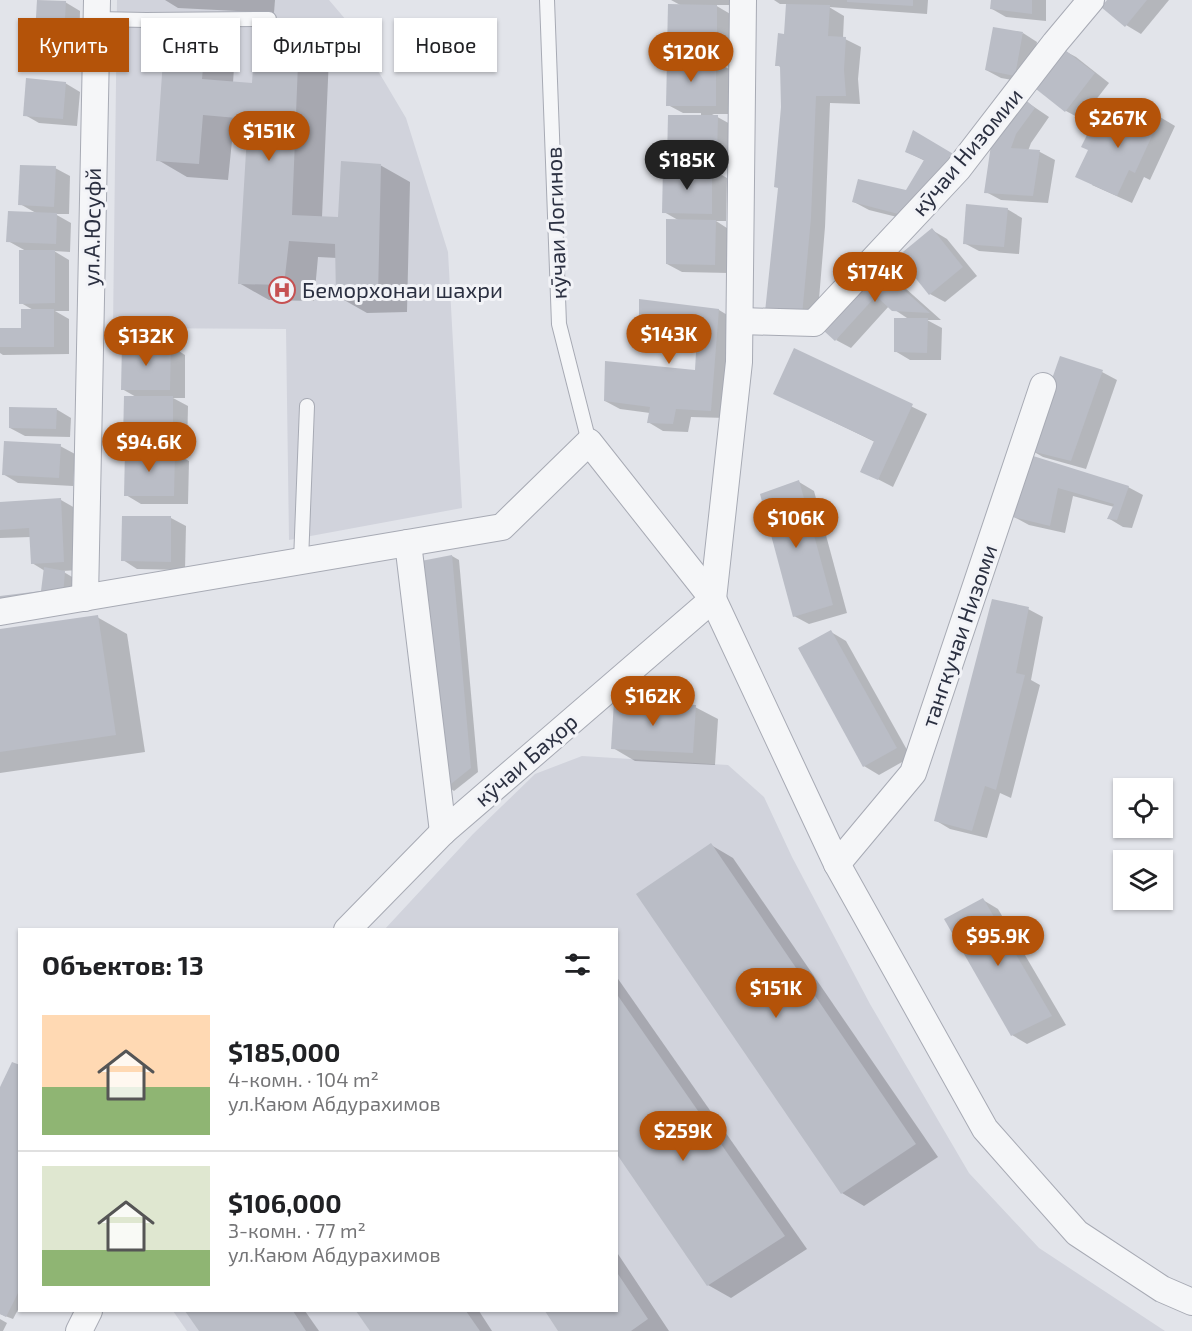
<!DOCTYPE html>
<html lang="ru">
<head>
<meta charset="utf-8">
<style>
  body { margin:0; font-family:"Exo 2",sans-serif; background:#f6f6f6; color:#202124; height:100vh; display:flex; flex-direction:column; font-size:22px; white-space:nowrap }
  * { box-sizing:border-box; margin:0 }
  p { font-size:20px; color:#757577 }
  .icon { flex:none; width:33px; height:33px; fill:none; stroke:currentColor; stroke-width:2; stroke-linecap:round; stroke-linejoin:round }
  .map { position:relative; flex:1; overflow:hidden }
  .drawer { position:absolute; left:18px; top:928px; width:600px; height:384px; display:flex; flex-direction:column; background:#fff; border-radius:0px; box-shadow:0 2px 4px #0004 }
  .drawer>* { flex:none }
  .guide { position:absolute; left:18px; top:18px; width:600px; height:54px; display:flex; gap:12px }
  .tools { position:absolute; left:1113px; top:778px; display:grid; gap:12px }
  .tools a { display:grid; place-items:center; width:60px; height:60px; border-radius:0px; background:#fff; box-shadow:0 2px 4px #0004; font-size:30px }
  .price { position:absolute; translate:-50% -51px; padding:0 14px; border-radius:21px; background:#b45309; color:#fff; font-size:20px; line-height:39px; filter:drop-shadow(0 2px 3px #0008) }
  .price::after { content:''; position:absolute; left:50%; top:36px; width:18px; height:14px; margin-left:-9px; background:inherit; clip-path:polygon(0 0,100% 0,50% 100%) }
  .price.active { background:#222; color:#fff }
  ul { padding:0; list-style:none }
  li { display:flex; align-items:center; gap:18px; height:150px; padding:0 24px }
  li+li { border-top:2px solid #e0e0e0 }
  li span { display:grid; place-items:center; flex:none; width:168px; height:120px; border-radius:0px; color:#555 }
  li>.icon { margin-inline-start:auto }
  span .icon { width:72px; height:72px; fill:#fffc; stroke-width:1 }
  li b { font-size:26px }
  h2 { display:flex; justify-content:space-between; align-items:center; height:72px; padding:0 24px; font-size:26px }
  .chip { padding:0 21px; border-radius:0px; background:#fff; box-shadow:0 2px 4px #0004; font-size:21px; line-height:54px }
  .chip.active { background:#b45309; color:#fff }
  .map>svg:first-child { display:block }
  .built { fill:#d1d3dc }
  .shadow { fill:#0003 }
  .building { fill:#babdc6 }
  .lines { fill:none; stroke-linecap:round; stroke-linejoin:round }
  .lane-casing { stroke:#a7aab4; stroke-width:16 }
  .street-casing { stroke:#a7aab4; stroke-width:28 }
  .lane { stroke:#f5f6f8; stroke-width:14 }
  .street { stroke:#f5f6f8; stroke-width:26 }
  .labels { text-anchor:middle; stroke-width:6; stroke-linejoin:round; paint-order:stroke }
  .street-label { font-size:22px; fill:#2b3041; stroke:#f2f3f7 }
  .poi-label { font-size:22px; fill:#2b3041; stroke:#f2f3f7; text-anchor:start }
</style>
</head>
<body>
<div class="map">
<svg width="1192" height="1331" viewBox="0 0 1192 1331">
  <rect width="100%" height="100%" fill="#e2e4ea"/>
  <!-- built -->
  <g class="built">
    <polygon points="117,0 329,0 352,27 406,118 448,252 462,508 289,540 286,329 113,328"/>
    <polygon points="582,756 728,765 764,797 792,857 870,1004 969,1173 1039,1248 1165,1331 187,1331 173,1311 616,1311 616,930 384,930 473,834 535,774"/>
  </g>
  <!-- shadow -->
  <g class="shadow">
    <polygon points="165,0 275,0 274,13 178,8"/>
    <polygon points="671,0 730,0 730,5 715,5 732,15 731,58 684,58 669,49 682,6"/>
    <polygon points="774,0 928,0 927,14 829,7 844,16 843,38 861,47 858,79 860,104 830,103 825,227 817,323 781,320 780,189 782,107 782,68 777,65 785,35 788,4 780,4"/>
    <polygon points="992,0 1046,0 1046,21 1006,17 992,9"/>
    <polygon points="1109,0 1169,0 1141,34 1126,25"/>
    <polygon points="65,2 80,11 79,43 52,42 37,34"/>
    <polygon points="166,33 206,35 235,52 233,83 254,85 256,36 299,40 329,57 322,217 339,218 380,165 410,182 407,312 367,313 337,296 337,258 318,257 314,301 269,300 239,283 249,132 233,131 228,180 187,177 158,160"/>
    <polygon points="1023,33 1037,42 1030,83 1001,78 986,70"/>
    <polygon points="1061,49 1076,57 1109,83 1081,119 1066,111"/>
    <polygon points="716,62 731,70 730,114 712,114 732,125 732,168 710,168 727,178 726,221 716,221 730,230 729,273 682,272 667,264 678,220 664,212 686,169 669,159 701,116 701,113 683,113 668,105"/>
    <polygon points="65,83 80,92 77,126 39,123 25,115"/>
    <polygon points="1021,98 1049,117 1031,143 1028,151 1040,152 1055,160 1048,203 1001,200 986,192"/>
    <polygon points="1160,117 1175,126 1150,180 1144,177 1132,203 1092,185 1113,134"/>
    <polygon points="907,152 969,164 925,224 869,210 854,202 906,192 925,161"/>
    <polygon points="55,168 70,176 69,214 55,214 71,223 70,252 54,251 69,260 69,311 55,311 69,319 69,354 3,355 0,353 0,330 23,329 35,311 21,303 26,251 8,241 36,213 20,204"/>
    <polygon points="1007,209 1022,218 1019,254 979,251 964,243"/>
    <polygon points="932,230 947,239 977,276 945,302 930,294"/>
    <polygon points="881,271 895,279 941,320 927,320 942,328 941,360 910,360 895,351 910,320 889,306 851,348 836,340"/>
    <polygon points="640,301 719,310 734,319 726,418 691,417 688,432 663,431 648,422 650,413 620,409 605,401 697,371 699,340 655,335 640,327"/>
    <polygon points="171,346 185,355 185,398 173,398 188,406 187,450 170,450 189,461 188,504 141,504 126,495 145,452 125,441 138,398 122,389"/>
    <polygon points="795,350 927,414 893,487 862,471 875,442 774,393"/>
    <polygon points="1102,372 1117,380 1086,469 1043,457 1029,449"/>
    <polygon points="56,409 71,418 70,437 25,436 10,428"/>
    <polygon points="60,446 75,454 73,486 18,483 3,474"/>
    <polygon points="1031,457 1128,487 1143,495 1132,528 1123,527 1108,518 1114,507 1073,496 1065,533 1029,525 1014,517"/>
    <polygon points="799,482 814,491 847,613 809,624 794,616"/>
    <polygon points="61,500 75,508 79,570 62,571 79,581 77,605 0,598 42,592 45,571 32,563 31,537 0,538 0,503"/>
    <polygon points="171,518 186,526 185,570 137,569 123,560"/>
    <polygon points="452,556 459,560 478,772 454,791 448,787"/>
    <polygon points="1028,609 1043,617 1031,680 1040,685 1011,798 1000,793 987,838 950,829 935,820"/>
    <polygon points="97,617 127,634 145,752 0,773 0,630"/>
    <polygon points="831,632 846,641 911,757 879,775 864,766"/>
    <polygon points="695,707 718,719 715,765 635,761 613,748"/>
    <polygon points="711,845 733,858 938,1157 864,1206 842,1193"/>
    <polygon points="983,900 998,909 1066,1025 1027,1044 1012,1035"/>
    <polygon points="616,976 807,1249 731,1298 708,1285 616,1150"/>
    <polygon points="20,1067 20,1306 13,1319 0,1314 0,1091"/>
    <polygon points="616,1251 669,1331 560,1331 546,1311 616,1311"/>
    <polygon points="187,1311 305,1311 319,1331 200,1331"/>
    <polygon points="358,1311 479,1311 492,1331 372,1331"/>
    <polygon points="0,1319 7,1323 3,1331 0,1331"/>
  </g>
  <!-- building -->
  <g class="building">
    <polygon points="37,0 66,1 64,36 35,34"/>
    <polygon points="847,0 913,0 913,6 847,2"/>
    <polygon points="991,0 1032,0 1032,14 990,9"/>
    <polygon points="1107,0 1147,0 1125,27 1101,7"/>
    <polygon points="668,4 717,5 717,50 667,50"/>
    <polygon points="786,4 830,5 828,36 846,37 844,70 846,96 816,96 811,218 802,316 765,312 778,188 774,187 781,107 780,66 775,66 778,33 784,34"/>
    <polygon points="993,27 1023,32 1015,76 985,70"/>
    <polygon points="165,31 206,34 202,79 252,83 255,35 299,38 292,215 338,217 341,161 381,164 378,296 336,296 335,244 289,241 284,285 238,284 248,119 203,115 199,164 156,161"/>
    <polygon points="1061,47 1095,73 1065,112 1031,85"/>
    <polygon points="667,60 716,60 716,106 666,106"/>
    <polygon points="26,78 66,82 63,119 23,116"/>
    <polygon points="1021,96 1035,108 1016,134 1011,148 1040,150 1033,196 984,193 991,145"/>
    <polygon points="1126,100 1161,116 1135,173 1129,170 1117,196 1075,177 1088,150 1081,147 1090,129 1112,132"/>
    <polygon points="668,115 718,115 717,161 667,160"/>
    <polygon points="913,130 955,155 910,217 852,202 858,179 906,190 924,160 905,152"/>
    <polygon points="20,165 56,166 54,207 18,205"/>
    <polygon points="663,167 712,168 712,214 662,213"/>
    <polygon points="966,204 1008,208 1004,247 963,244"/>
    <polygon points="8,211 57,213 56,244 6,242"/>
    <polygon points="666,219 716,220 715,265 666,264"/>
    <polygon points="932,228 963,267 929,295 898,256"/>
    <polygon points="19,250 55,250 55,303 19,304"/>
    <polygon points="880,269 930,313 892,311 876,296 835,341 824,331"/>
    <polygon points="639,299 719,309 711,411 676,409 673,424 647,423 650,407 604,401 605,361 695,370 697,335 639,328"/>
    <polygon points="21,309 54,309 54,347 0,347 0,328 21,328"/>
    <polygon points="894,318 928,318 927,353 894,352"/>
    <polygon points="122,344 171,345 170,390 121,390"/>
    <polygon points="794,348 913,404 878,480 860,472 874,441 773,394"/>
    <polygon points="1060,356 1103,370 1071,461 1027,450"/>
    <polygon points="124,396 173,396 173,442 123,441"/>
    <polygon points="9,407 57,408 56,429 9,428"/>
    <polygon points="4,441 61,444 59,478 2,475"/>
    <polygon points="125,450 175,451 174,496 124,496"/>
    <polygon points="1030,455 1129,486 1117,520 1107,519 1114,504 1058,488 1050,526 1013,517"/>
    <polygon points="799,480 833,605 793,617 760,494"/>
    <polygon points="61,498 64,562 31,564 29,528 0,530 0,502"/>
    <polygon points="122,516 171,516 171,562 121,561"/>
    <polygon points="452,555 471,768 446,788 421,561"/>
    <polygon points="44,567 65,571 63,597 0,607 0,596 41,591"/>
    <polygon points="992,599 1029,607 1016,673 1025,675 996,790 985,786 972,831 934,821"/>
    <polygon points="98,615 116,735 0,752 0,629"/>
    <polygon points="831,630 897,748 863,767 798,648"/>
    <polygon points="614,701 696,705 693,753 611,749"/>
    <polygon points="711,843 916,1144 841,1194 636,894"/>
    <polygon points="983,898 1052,1016 1011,1036 944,919"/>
    <polygon points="616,993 785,1236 707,1286 616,1153"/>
    <polygon points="12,1062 20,1065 20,1289 6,1317 0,1314 0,1087"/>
    <polygon points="616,1271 648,1319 631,1331 558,1331 545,1311 616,1311"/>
    <polygon points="185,1311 293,1311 306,1331 199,1331"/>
    <polygon points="356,1311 466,1311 480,1331 370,1331"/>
  </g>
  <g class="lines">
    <defs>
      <g id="lane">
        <polyline points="547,0 559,324 589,442"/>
        <polyline points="96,19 146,20 269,19"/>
        <polyline points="301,561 307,406"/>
      </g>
      <g id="street">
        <polyline points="740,321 814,323 958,169 1055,43 1091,0"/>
        <polyline points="408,543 443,832"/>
        <polyline points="85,598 97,0"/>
        <polyline points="0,612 502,527 589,442 713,599 837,864 985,1129 1077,1233 1162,1289 1192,1302"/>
        <polyline points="837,864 913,773 1043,386"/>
        <polyline points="347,930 443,832 713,599 739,362 743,0"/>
        <polyline points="79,1331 89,1311"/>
      </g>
    </defs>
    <!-- lane casing -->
    <use href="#lane" class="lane-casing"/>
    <!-- street casing -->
    <use href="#street" class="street-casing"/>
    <!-- lane -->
    <use href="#lane" class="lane"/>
    <!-- street -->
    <use href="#street" class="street"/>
  </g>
  <!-- icons -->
  <defs>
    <symbol id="hospital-ring" viewBox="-11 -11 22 22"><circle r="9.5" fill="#f2f3f7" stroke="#c65152" stroke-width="1.5"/><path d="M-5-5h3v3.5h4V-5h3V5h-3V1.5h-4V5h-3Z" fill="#c65152"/></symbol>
  </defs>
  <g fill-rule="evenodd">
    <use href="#hospital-ring" x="267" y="275" width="30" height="30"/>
  </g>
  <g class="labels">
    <!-- street labels -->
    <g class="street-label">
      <text transform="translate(967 152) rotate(-50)" y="8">кӯчаи Низомии</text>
      <text transform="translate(556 223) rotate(-92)" y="8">кӯчаи Логинов</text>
      <text transform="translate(92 227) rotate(-89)" y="8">ул.А.Юсуфй</text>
      <text transform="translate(959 636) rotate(-71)" y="8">тангкучаи Низоми</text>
      <text transform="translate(526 760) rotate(-41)" y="8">кӯчаи Баҳор</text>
    </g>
    <!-- poi labels -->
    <g class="poi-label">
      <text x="302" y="298">Беморхонаи шахри</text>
    </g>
  </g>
</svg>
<div class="tools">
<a><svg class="icon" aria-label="locate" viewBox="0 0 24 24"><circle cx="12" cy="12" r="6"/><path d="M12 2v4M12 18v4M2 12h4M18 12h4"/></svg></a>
<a><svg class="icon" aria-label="layers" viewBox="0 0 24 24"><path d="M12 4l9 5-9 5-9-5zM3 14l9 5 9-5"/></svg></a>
</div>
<b class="price" style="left:691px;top:83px">$120K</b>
<b class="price" style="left:1118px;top:149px">$267K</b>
<b class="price" style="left:269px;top:162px">$151K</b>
<b class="price active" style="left:687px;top:191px">$185K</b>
<b class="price" style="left:875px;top:303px">$174K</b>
<b class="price" style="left:669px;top:365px">$143K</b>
<b class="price" style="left:146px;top:367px">$132K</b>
<b class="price" style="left:149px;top:473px">$94.6K</b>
<b class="price" style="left:796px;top:549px">$106K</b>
<b class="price" style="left:653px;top:727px">$162K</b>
<b class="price" style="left:998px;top:967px">$95.9K</b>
<b class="price" style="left:776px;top:1019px">$151K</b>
<b class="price" style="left:683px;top:1162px">$259K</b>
<div class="guide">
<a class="chip active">Купить</a>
<a class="chip">Снять</a>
<a class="chip">Фильтры</a>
<a class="chip">Новое</a>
</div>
<section class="drawer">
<h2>Объектов: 13<svg class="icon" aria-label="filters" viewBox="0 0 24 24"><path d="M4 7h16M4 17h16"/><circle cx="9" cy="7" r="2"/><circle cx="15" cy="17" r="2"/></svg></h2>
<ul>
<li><span style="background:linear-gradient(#ffd9b3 60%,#8fb573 0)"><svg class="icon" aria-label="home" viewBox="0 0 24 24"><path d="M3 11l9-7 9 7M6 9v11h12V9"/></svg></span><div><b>$185,000</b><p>4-комн. · 104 m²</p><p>ул.Каюм Абдурахимов</p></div></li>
<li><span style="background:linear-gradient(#dfe7d0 70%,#8fb573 0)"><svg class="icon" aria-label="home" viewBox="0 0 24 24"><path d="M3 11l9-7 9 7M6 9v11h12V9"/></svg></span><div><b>$106,000</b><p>3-комн. · 77 m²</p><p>ул.Каюм Абдурахимов</p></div></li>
</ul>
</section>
</div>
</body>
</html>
